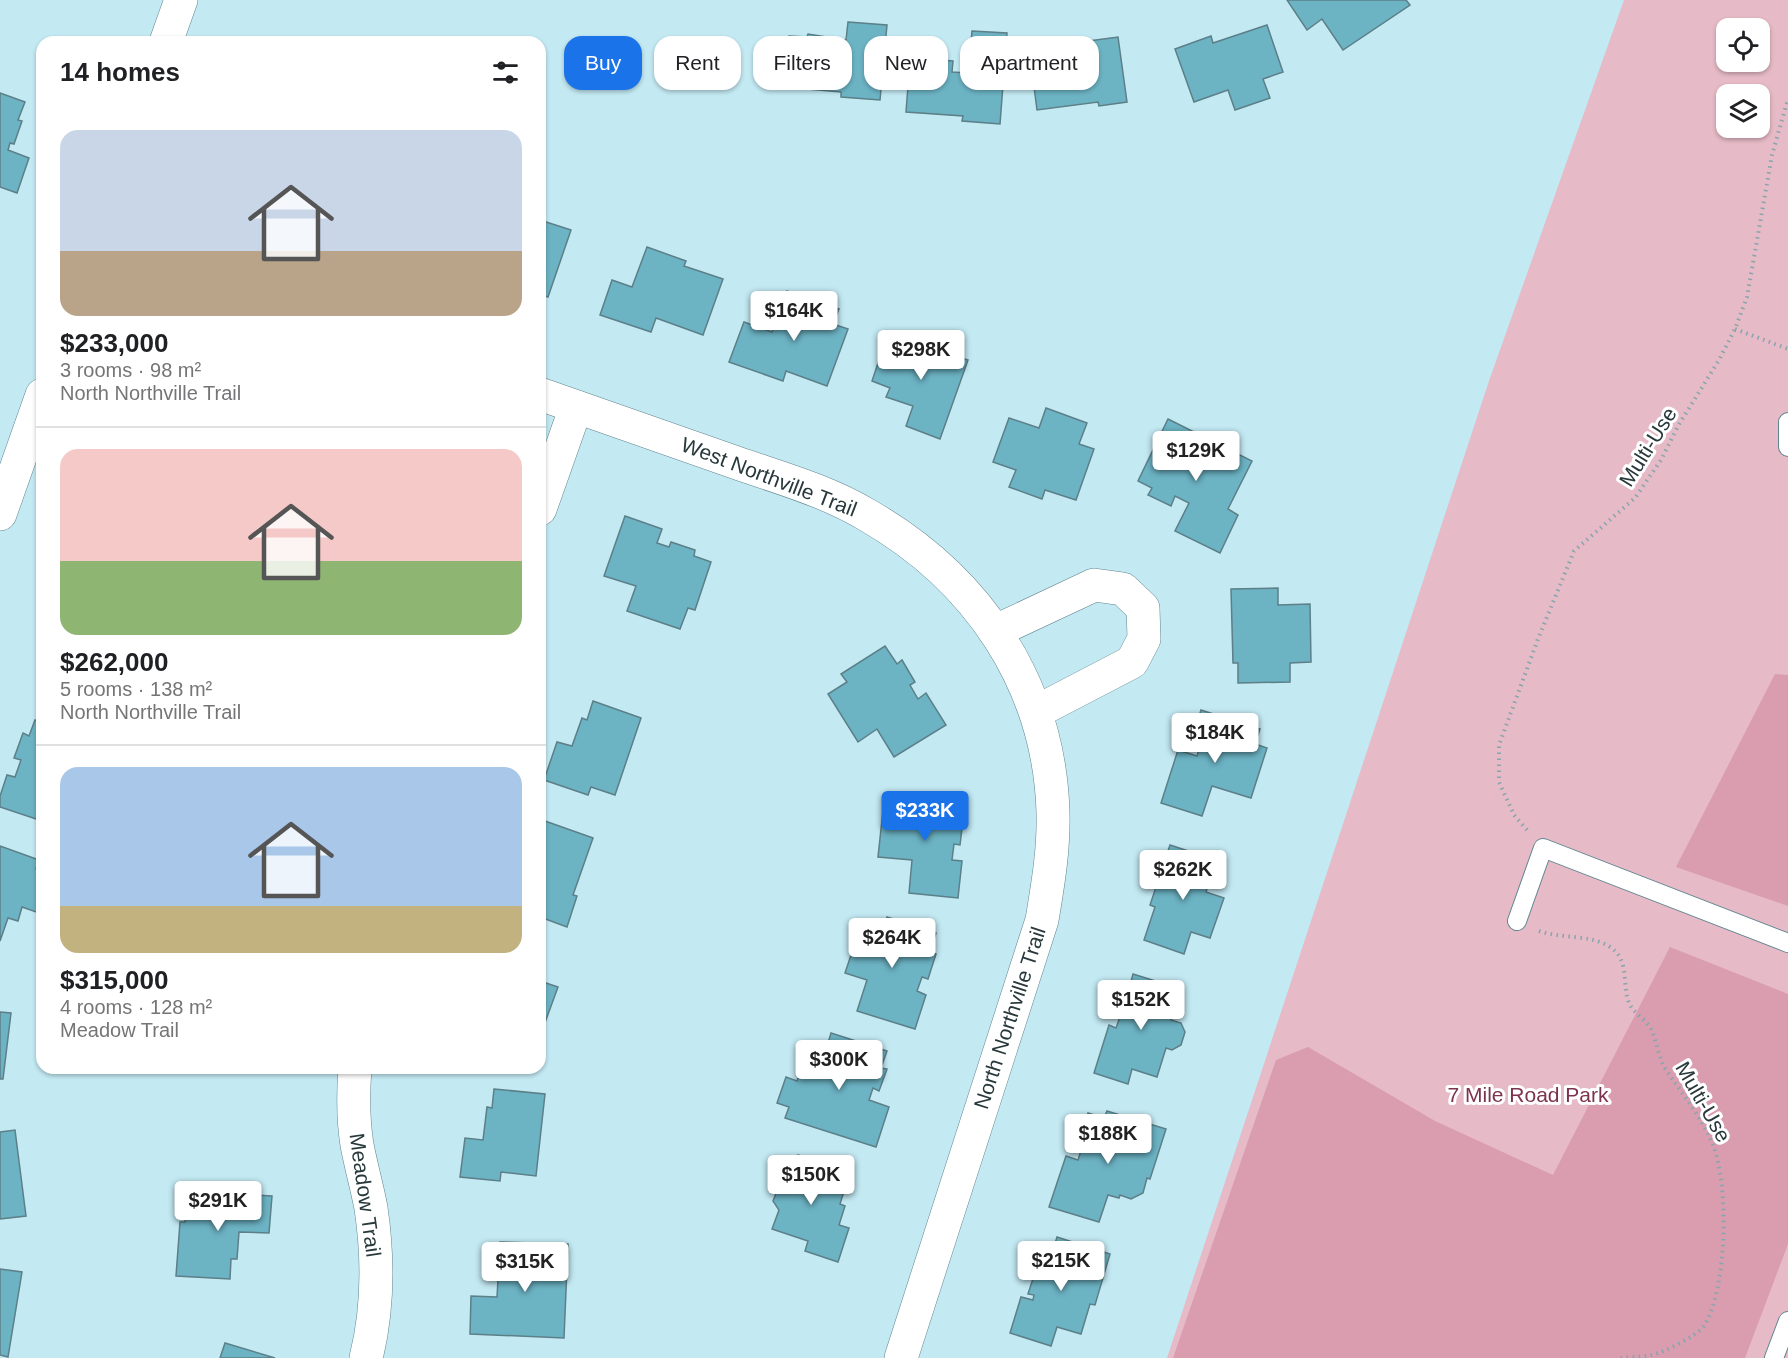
<!DOCTYPE html>
<html lang="en">
<head>
<meta charset="utf-8">
<style>
  body { margin:0; font-family:Arial,sans-serif; background:#f2f2f2; color:#202124; height:100vh; display:flex; flex-direction:column; font-size:22px; white-space:nowrap }
  * { box-sizing:border-box; margin:0 }
  p { font-size:20px; color:#757577 }
  .icon { flex:none; width:33px; height:33px; fill:none; stroke:currentColor; stroke-width:2; stroke-linecap:round; stroke-linejoin:round }
  .map { position:relative; flex:1; overflow:hidden }
  .panel { position:absolute; left:36px; top:36px; width:510px; height:1038px; display:flex; flex-direction:column; background:#fff; border-radius:18px; box-shadow:0 2px 4px #0004 }
  .panel>* { flex:none }
  .top-card { position:absolute; left:564px; top:36px; width:570px; height:54px; display:flex; gap:12px }
  .fabs { position:absolute; left:1716px; top:18px; display:grid; gap:12px }
  .fabs a { display:grid; place-items:center; width:54px; height:54px; border-radius:12px; background:#fff; box-shadow:0 2px 4px #0004; font-size:30px }
  .price { position:absolute; translate:-50% -51px; padding:0 14px; border-radius:6px; background:#fff; color:#222; font-size:20px; line-height:39px; filter:drop-shadow(0 2px 3px #0008) }
  .price::after { content:''; position:absolute; left:50%; top:36px; width:18px; height:14px; margin-left:-9px; background:inherit; clip-path:polygon(0 0,100% 0,50% 100%) }
  .price.current { background:#1a73e8; color:#fff }
  ul { padding:0; list-style:none }
  li { display:grid; align-content:center; gap:12px; height:318px; padding:0 24px }
  li+li { border-top:2px solid #e0e0e0 }
  li span { display:grid; place-items:center; height:186px; border-radius:18px; color:#555 }
  li>.icon { margin-inline-start:auto }
  span .icon { width:108px; height:108px; fill:#fffc; stroke-width:1 }
  li b { font-size:26px }
  h2 { display:flex; justify-content:space-between; align-items:center; height:72px; padding:0 24px; font-size:26px }
  .chip { padding:0 21px; border-radius:18px; background:#fff; box-shadow:0 2px 4px #0004; font-size:21px; line-height:54px }
  .chip.current { background:#1a73e8; color:#fff }
  .map>svg:first-child { display:block }
  .green { fill:#e6bac6; fill-rule:evenodd }
  .forest { fill:#d99daf }
  .building { fill:#6cb3c4; stroke:#5c7f88; stroke-width:1.5 }
  .lines { fill:none; stroke-linecap:round; stroke-linejoin:round }
  .lane-casing { stroke:#62868f; stroke-width:20 }
  .street-casing { stroke:#62868f; stroke-width:34 }
  .path { stroke:#87a5ac; stroke-width:4; stroke-dasharray:1.5 4.5; stroke-linecap:butt }
  .lane { stroke:#fff; stroke-width:18 }
  .street { stroke:#fff; stroke-width:33 }
  .labels { text-anchor:middle; stroke-width:6; stroke-linejoin:round; paint-order:stroke }
  .street-label { font-size:21px; fill:#28383b; stroke:#fff }
  .park-label { font-size:21px; fill:#7c334e; stroke:#fff }
</style>
</head>
<body>
<div class="map">
<svg width="1788" height="1358" viewBox="0 0 1788 1358">
  <rect width="100%" height="100%" fill="#c3e9f3"/>
  <!-- green -->
  <path class="green" d="M1624,0H1788V1358H1167L1489,381ZM1726,28H1760V62H1726ZM1726,94H1760V128H1726Z"/>
  <!-- forest -->
  <g class="forest">
    <polygon points="1775,674 1788,675 1788,906 1676,867"/>
    <polygon points="1670,947 1788,994 1788,1244 1745,1358 1173,1358 1276,1060 1308,1047 1435,1121 1553,1175"/>
  </g>
  <!-- building -->
  <g class="building">
    <polygon points="1287,0 1406,0 1410,5 1343,50 1322,19 1307,30"/>
    <polygon points="848,22 887,25 880,100 841,97 841,92 785,87 789,36 807,37 808,34 846,40"/>
    <polygon points="1267,25 1283,72 1263,79 1270,98 1235,110 1228,90 1194,102 1175,49 1211,36 1213,43"/>
    <polygon points="972,31 1007,33 1000,124 962,121 963,116 906,112 910,60 940,63 940,60 953,61 952,72 968,73"/>
    <polygon points="1118,37 1127,102 1099,106 1098,102 1037,110 1030,56 1067,51 1066,44"/>
    <polygon points="0,93 25,102 18,120 22,121 14,144 10,143 8,150 29,158 17,193 0,187"/>
    <polygon points="540,220 571,230 548,297 540,294"/>
    <polygon points="647,247 686,261 684,266 723,279 703,335 656,318 651,332 600,315 612,280 632,287"/>
    <polygon points="787,291 839,309 833,324 848,329 827,386 786,371 783,381 729,362 744,322 772,332"/>
    <polygon points="888,333 905,339 906,336 952,352 951,355 968,360 940,439 906,426 913,406 886,397 890,388 872,381"/>
    <polygon points="1046,408 1087,423 1079,444 1094,449 1076,500 1045,490 1042,499 1009,487 1016,470 993,462 1009,418 1039,428"/>
    <polygon points="1168,419 1252,461 1228,509 1238,515 1220,553 1175,531 1189,503 1175,496 1171,506 1148,495 1152,488 1138,481"/>
    <polygon points="625,516 662,529 657,543 669,547 671,542 695,550 694,556 711,562 695,610 688,608 680,629 627,611 636,586 604,576"/>
    <polygon points="1278,588 1278,605 1310,604 1311,662 1290,663 1290,682 1238,683 1238,663 1233,663 1231,589"/>
    <polygon points="885,646 897,664 902,660 915,682 910,685 918,699 926,693 946,725 894,757 877,729 858,742 828,694 847,682 841,674"/>
    <polygon points="593,701 641,718 615,795 591,787 588,795 544,780 557,742 572,746 582,718 587,720"/>
    <polygon points="1201,710 1260,729 1255,744 1267,748 1251,798 1212,786 1202,816 1161,803 1178,750 1197,756 1200,746 1190,744"/>
    <polygon points="35,720 42,723 42,821 0,807 0,796 7,775 15,777 21,760 14,758 23,733 29,736"/>
    <polygon points="907,793 959,798 956,819 963,820 960,845 954,844 952,860 962,861 958,898 909,893 912,860 878,857 884,801 906,803"/>
    <polygon points="545,821 593,838 573,895 577,896 567,927 540,917 540,836"/>
    <polygon points="1170,845 1216,860 1206,892 1224,898 1210,938 1191,932 1184,954 1144,940 1155,907 1150,905"/>
    <polygon points="0,846 39,860 36,869 42,871 42,914 22,907 18,921 8,918 0,941"/>
    <polygon points="887,917 936,933 930,952 936,954 928,979 922,977 917,991 926,995 915,1029 857,1011 867,980 845,973 863,919 884,926"/>
    <polygon points="540,954 545,955 540,969"/>
    <polygon points="1133,974 1181,989 1171,1020 1181,1023 1185,1032 1181,1045 1172,1050 1166,1048 1157,1077 1132,1069 1128,1084 1094,1073 1109,1025 1116,1028 1121,1014 1117,1013 1125,988 1129,989"/>
    <polygon points="540,981 558,987 543,1028 540,1027"/>
    <polygon points="0,1012 11,1013 3,1079 0,1079"/>
    <polygon points="831,1033 887,1051 881,1068 887,1069 879,1091 873,1088 869,1100 889,1107 876,1147 785,1118 789,1107 777,1103 786,1077 797,1081 803,1063 807,1065 813,1046 826,1050"/>
    <polygon points="494,1089 545,1094 536,1176 501,1172 500,1181 460,1177 465,1138 483,1140 487,1107 492,1108"/>
    <polygon points="1107,1111 1166,1129 1150,1179 1147,1178 1143,1193 1131,1199 1120,1195 1119,1198 1108,1195 1099,1222 1049,1207 1066,1156 1078,1160 1086,1135 1082,1134 1088,1113 1104,1118"/>
    <polygon points="15,1130 26,1216 0,1219 0,1132"/>
    <polygon points="798,1155 845,1170 838,1190 844,1191 840,1204 845,1206 839,1225 849,1228 838,1262 805,1251 808,1241 772,1229 779,1210 773,1201 777,1191 774,1190 770,1183 774,1170 781,1166 794,1170"/>
    <polygon points="222,1193 272,1196 269,1233 239,1232 237,1259 231,1259 230,1279 176,1276 180,1222 185,1222 187,1195 222,1198"/>
    <polygon points="1057,1237 1110,1254 1095,1305 1090,1304 1081,1334 1057,1327 1051,1346 1010,1333 1021,1297 1033,1300 1034,1295 1028,1294 1040,1257 1050,1260"/>
    <polygon points="500,1242 568,1244 564,1338 470,1334 471,1296 497,1297"/>
    <polygon points="0,1269 22,1272 8,1357 0,1355"/>
    <polygon points="225,1343 275,1358 220,1358"/>
  </g>
  <g class="lines">
    <defs>
      <g id="lane">
        <polyline points="1788,422 1788,447"/>
        <polyline points="1517,921 1543,848 1788,943"/>
        <polyline points="1774,1358 1788,1321"/>
      </g>
      <g id="street">
        <polyline points="166,42 181,0"/>
        <path d="M540,394C606,417 671,440 737,463C780,478 827,491 867,515C977,578 1049,683 1053,812C1054,849 1048,884 1042,920L901,1358"/>
        <polyline points="540,509 576,407"/>
        <polyline points="0,514 42,395"/>
        <polyline points="996,631 1094,585 1123,589 1143,608 1144,639 1132,662 1036,712"/>
        <path d="M355,1068C353,1094 353,1120 357,1145C361,1166 367,1187 371,1208C378,1256 378,1310 366,1358"/>
      </g>
    </defs>
    <!-- lane casing -->
    <use href="#lane" class="lane-casing"/>
    <!-- street casing -->
    <use href="#street" class="street-casing"/>
    <!-- path -->
    <g class="path">
      <polyline points="1735,329 1788,349"/>
      <polyline points="1527,830 1514,815 1499,782 1499,745 1538,639 1574,551 1635,498 1661,460 1678,426 1719,360 1735,329 1747,297 1772,155 1788,99"/>
      <path d="M1539,931C1561,939 1590,934 1610,947C1631,960 1621,988 1630,1005C1635,1014 1646,1020 1651,1029C1657,1042 1658,1056 1665,1068C1681,1093 1702,1117 1713,1145C1729,1185 1728,1291 1703,1327C1695,1337 1664,1352 1652,1355C1641,1357 1630,1357 1620,1358"/>
    </g>
    <!-- lane -->
    <use href="#lane" class="lane"/>
    <!-- street -->
    <use href="#street" class="street"/>
  </g>
  <g class="labels">
    <!-- street labels -->
    <g class="street-label">
      <text transform="translate(1648 447) rotate(-58)" y="7">Multi-Use</text>
      <text transform="translate(769 477) rotate(21)" y="7">West Northville Trail</text>
      <text transform="translate(1010 1018) rotate(-72)" y="7">North Northville Trail</text>
      <text transform="translate(1703 1102) rotate(60)" y="7">Multi-Use</text>
      <text transform="translate(365 1195) rotate(82)" y="7">Meadow Trail</text>
    </g>
    <!-- park labels -->
    <g class="park-label">
      <text x="1528" y="1102">7 Mile Road Park</text>
    </g>
  </g>
</svg>
<div class="fabs">
<a><svg class="icon" aria-label="locate" viewBox="0 0 24 24"><circle cx="12" cy="12" r="6"/><path d="M12 2v4M12 18v4M2 12h4M18 12h4"/></svg></a>
<a><svg class="icon" aria-label="layers" viewBox="0 0 24 24"><path d="M12 4l9 5-9 5-9-5zM3 14l9 5 9-5"/></svg></a>
</div>
<b class="price" style="left:794px;top:342px">$164K</b>
<b class="price" style="left:921px;top:381px">$298K</b>
<b class="price" style="left:1196px;top:482px">$129K</b>
<b class="price" style="left:1215px;top:764px">$184K</b>
<b class="price current" style="left:925px;top:842px">$233K</b>
<b class="price" style="left:1183px;top:901px">$262K</b>
<b class="price" style="left:892px;top:969px">$264K</b>
<b class="price" style="left:1141px;top:1031px">$152K</b>
<b class="price" style="left:839px;top:1091px">$300K</b>
<b class="price" style="left:1108px;top:1165px">$188K</b>
<b class="price" style="left:811px;top:1206px">$150K</b>
<b class="price" style="left:218px;top:1232px">$291K</b>
<b class="price" style="left:1061px;top:1292px">$215K</b>
<b class="price" style="left:525px;top:1293px">$315K</b>
<div class="top-card">
<a class="chip current">Buy</a>
<a class="chip">Rent</a>
<a class="chip">Filters</a>
<a class="chip">New</a>
<a class="chip">Apartment</a>
</div>
<section class="panel">
<h2>14 homes<svg class="icon" aria-label="filters" viewBox="0 0 24 24"><path d="M4 7h16M4 17h16"/><circle cx="9" cy="7" r="2"/><circle cx="15" cy="17" r="2"/></svg></h2>
<ul>
<li><span style="background:linear-gradient(#c9d6e8 65%,#b9a48a 0)"><svg class="icon" aria-label="home" viewBox="0 0 24 24"><path d="M3 11l9-7 9 7M6 9v11h12V9"/></svg></span><div><b>$233,000</b><p>3 rooms · 98 m²</p><p>North Northville Trail</p></div></li>
<li><span style="background:linear-gradient(#f6c9c9 60%,#8fb573 0)"><svg class="icon" aria-label="home" viewBox="0 0 24 24"><path d="M3 11l9-7 9 7M6 9v11h12V9"/></svg></span><div><b>$262,000</b><p>5 rooms · 138 m²</p><p>North Northville Trail</p></div></li>
<li><span style="background:linear-gradient(#a9c7e8 75%,#c2b280 0)"><svg class="icon" aria-label="home" viewBox="0 0 24 24"><path d="M3 11l9-7 9 7M6 9v11h12V9"/></svg></span><div><b>$315,000</b><p>4 rooms · 128 m²</p><p>Meadow Trail</p></div></li>
</ul>
</section>
</div>
</body>
</html>
